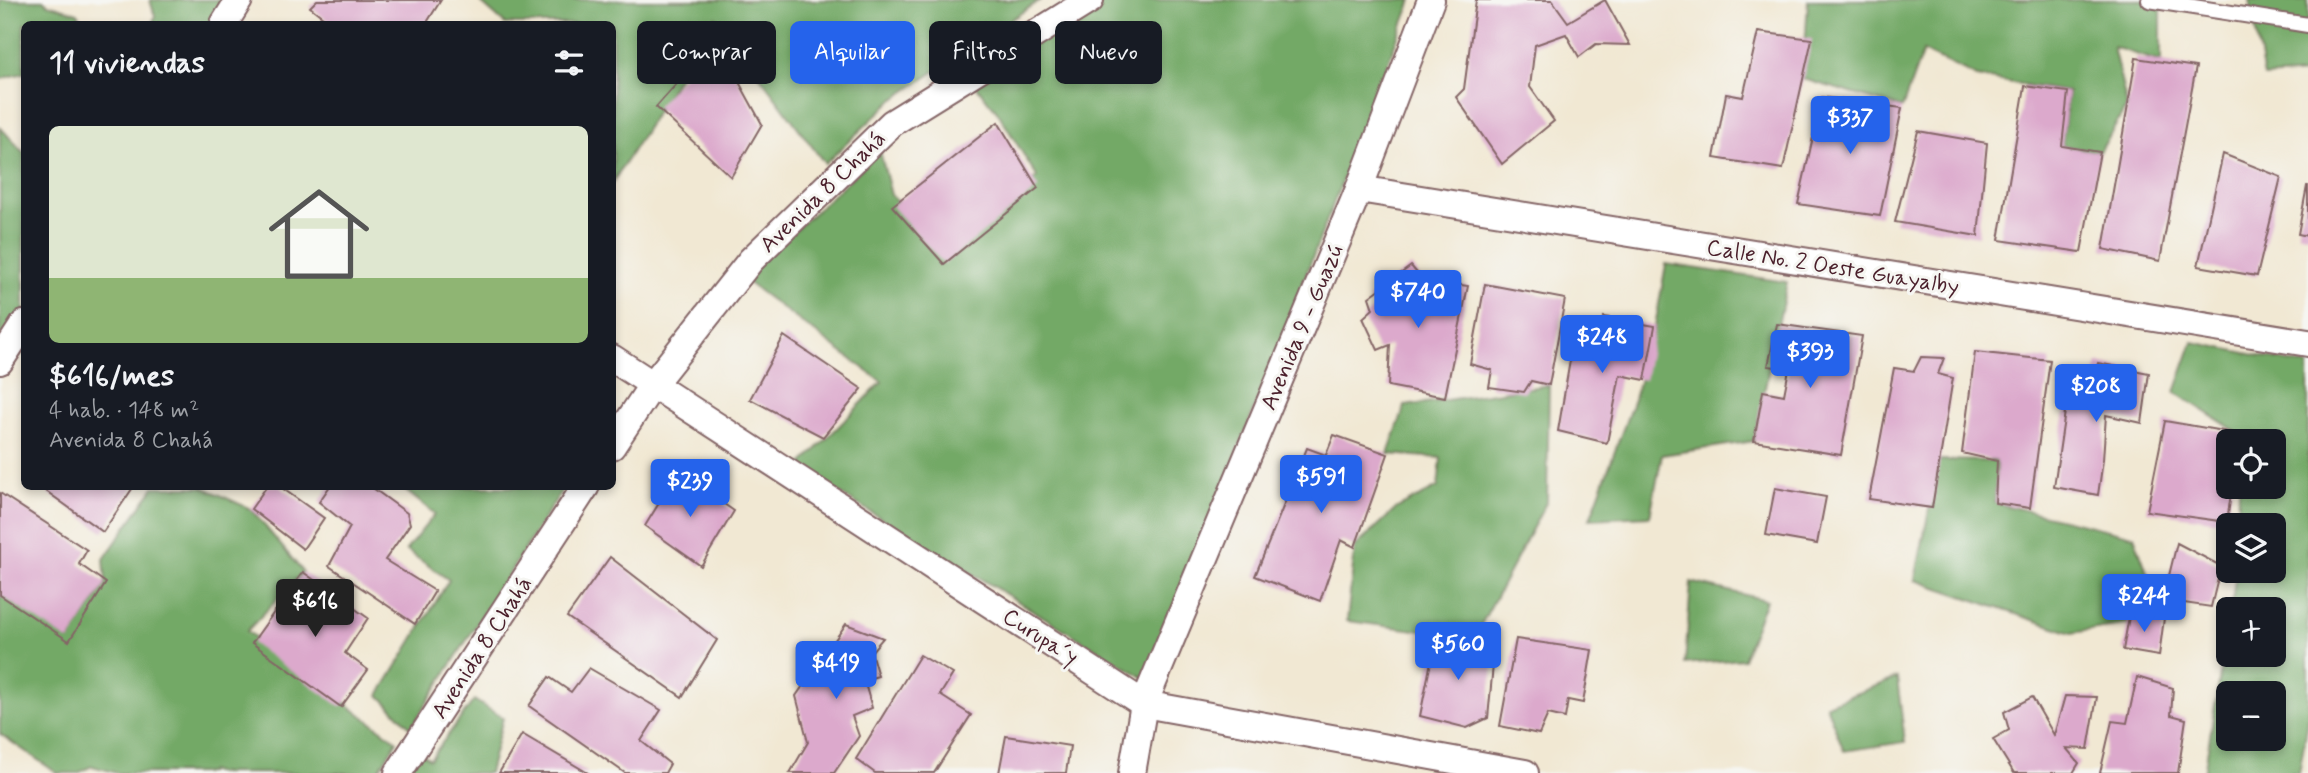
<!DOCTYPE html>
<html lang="es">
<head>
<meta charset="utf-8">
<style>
  body { margin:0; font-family:Mynerve,sans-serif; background:#20242c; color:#f1f3f6; height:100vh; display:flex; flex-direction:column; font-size:26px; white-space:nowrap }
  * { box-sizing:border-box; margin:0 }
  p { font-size:23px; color:#9ea1a6 }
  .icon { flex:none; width:38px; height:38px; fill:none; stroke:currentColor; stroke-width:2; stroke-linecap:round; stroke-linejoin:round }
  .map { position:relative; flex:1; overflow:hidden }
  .side { position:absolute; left:21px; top:21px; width:595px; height:469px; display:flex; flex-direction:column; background:#171b24; border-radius:10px; box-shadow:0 4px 10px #0003 }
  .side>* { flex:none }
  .guide { position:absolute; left:637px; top:21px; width:665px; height:63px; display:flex; gap:14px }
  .buttons { position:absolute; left:2216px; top:429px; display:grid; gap:14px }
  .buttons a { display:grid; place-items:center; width:70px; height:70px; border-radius:10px; background:#171b24; box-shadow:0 4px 10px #0003; font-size:35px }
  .price { position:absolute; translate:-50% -60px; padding:0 16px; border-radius:7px; background:#2563eb; color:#fff; font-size:23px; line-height:46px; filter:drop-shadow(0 2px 4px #0008) }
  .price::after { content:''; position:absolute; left:50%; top:42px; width:21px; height:16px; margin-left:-10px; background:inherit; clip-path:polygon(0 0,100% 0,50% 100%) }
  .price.current { background:#222; color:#fff }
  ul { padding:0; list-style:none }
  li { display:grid; align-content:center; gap:14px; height:371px; padding:0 28px }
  li span { display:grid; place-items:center; height:217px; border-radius:10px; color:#555 }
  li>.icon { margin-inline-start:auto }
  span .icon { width:126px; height:126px; fill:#fffc; stroke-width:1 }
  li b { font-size:30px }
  h2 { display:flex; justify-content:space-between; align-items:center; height:84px; padding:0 28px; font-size:30px }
  .chip { padding:0 24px; border-radius:10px; background:#171b24; box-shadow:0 4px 10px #0003; font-size:24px; line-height:63px }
  .chip.current { background:#2563eb; color:#fff }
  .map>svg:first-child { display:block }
  .forest { fill:#73a966; stroke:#5e6448; stroke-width:2; fill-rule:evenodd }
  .building { fill:#dca9cc }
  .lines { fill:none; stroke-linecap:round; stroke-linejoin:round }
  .service-casing { stroke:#846566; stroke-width:18 }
  .minor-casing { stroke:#846566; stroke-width:30 }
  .service { stroke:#fff; stroke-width:14 }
  .minor { stroke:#fff; stroke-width:26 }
  .labels { text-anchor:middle; stroke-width:6; stroke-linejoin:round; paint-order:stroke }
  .street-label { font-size:23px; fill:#4a1f2b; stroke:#f6f6f2 }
</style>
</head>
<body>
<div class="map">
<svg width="2308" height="773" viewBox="0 0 2308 773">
  <rect width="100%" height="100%" fill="#f6f6f2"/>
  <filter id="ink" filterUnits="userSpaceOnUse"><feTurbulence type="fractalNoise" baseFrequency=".0143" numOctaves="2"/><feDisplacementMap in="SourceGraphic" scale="14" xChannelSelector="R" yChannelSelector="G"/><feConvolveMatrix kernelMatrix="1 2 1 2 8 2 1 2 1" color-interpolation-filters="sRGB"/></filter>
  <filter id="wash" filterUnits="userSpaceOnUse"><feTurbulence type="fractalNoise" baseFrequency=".00686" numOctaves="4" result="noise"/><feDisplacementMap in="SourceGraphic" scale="28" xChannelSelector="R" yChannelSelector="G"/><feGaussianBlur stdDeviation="1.57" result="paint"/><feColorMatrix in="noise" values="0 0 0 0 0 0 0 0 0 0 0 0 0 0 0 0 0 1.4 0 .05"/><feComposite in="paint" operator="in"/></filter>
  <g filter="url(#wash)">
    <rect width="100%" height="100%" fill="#f1e8d3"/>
    <!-- forest -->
    <g class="forest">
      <polygon points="0,0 43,0 48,4 78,13 82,24 24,24 24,73 0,79"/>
      <polygon points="150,0 224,0 208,24 152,24 155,17"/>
      <polygon points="478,0 1040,0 890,102 825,164 716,17 613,182 612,24 505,24"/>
      <polygon points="1107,0 1412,0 1149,681 798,468 882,382 743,279 880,151 891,195 943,253 1037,177 997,111 973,83"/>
      <polygon points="1808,0 2161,0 2161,62 2113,47 2127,106 2100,152 2062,146 2068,92 1977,77 1923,51 1902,108 1803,79"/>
      <polygon points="2250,0 2308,0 2308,74 2264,77"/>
      <polygon points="0,127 24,153 24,315 0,348"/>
      <polygon points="1666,264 1787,282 1754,441 1662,455 1650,516 1590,519 1634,399 1655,326"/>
      <path d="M2193,342L2308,366V721L2299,773H2204L2228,626V654H2273V609H2231L2236,571L2273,570V525H2238L2239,487L2273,486V441H2240V434L2175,392ZM2228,693H2273V738H2228Z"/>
      <polygon points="1549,385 1547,501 1474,638 1347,621 1355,547 1397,508 1438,487 1441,458 1388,454 1405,406"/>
      <polygon points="1939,460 1997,461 1995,503 2134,536 2164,618 2072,633 1915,580"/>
      <polygon points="154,487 203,487 251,509 303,572 247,631 397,741 377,773 214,773 210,771 208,773 117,773 92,766 78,773 57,773 0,734 0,592 69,640 106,583 104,559"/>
      <polygon points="401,487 564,487 411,728 379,695 449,580 406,550 435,514"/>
      <polygon points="1691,582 1766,600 1743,659 1685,664"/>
      <polygon points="1897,678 1905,742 1844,751 1826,705"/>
      <polygon points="474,700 503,718 489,773 404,773 419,751 430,759"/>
    </g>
    <g id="blocks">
      <!-- building -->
      <g class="building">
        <polygon points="317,0 441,0 426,24 332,24 310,7"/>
        <polygon points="1476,0 1552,0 1568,22 1605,0 1630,45 1596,44 1579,57 1566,34 1535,45 1530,87 1554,121 1502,164 1456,97 1464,89"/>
        <polygon points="1758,32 1812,39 1783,169 1714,158 1726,94 1743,97"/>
        <polygon points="716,40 762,124 731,177 656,107"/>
        <polygon points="2136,58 2196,67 2160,261 2103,249"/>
        <polygon points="2025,86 2068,92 2062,146 2100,152 2081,252 1999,240"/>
        <polygon points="1822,97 1902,108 1880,216 1798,204"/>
        <polygon points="998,122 1038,188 944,264 892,206"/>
        <polygon points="1918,131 1987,143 1978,236 1895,222"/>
        <polygon points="2223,154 2281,177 2257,276 2198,266"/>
        <polygon points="2307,186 2308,186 2308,236 2298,234"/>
        <polygon points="1411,266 1422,279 1468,286 1445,397 1388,386 1390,345 1378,350 1363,318 1373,309 1369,297"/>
        <polygon points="1485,284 1565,299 1549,385 1531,381 1524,392 1489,387 1492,370 1470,364"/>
        <polygon points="1604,317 1655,326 1645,380 1620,375 1607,443 1558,431 1575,331 1601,335"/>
        <polygon points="1777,324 1862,336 1841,455 1754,441 1763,391 1784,395 1789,369 1768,366"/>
        <polygon points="784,336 862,389 823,437 750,399"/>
        <polygon points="1975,352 2050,360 2030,508 1995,503 1997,461 1962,453"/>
        <polygon points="1921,357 1944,358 1938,374 1953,378 1932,508 1869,499 1894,368 1914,371"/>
        <polygon points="2098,363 2149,373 2142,423 2106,415 2103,460 2098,495 2054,487 2069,384 2092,389"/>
        <polygon points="2165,421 2241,434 2240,441 2228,441 2228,486 2232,486 2227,522 2147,511"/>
        <polygon points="1334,435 1388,454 1355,547 1341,540 1320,601 1255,576 1307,448 1326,455"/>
        <polygon points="678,472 734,511 701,566 645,526"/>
        <polygon points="39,486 134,486 103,532"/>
        <polygon points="267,486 279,486 324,518 303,549 251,509"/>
        <polygon points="330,486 370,486 407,513 410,524 385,560 435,591 415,624 329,566 350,527 319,502"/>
        <polygon points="1775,488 1826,497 1817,544 1766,535"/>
        <polygon points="0,493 87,550 79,564 106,583 69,641 0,595"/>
        <polygon points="2177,543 2221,566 2211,607 2163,600"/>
        <polygon points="610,557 717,640 682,697 567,617"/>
        <polygon points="303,572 368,618 345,653 368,670 341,707 252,643"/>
        <polygon points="2130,611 2164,618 2159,656 2123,650"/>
        <polygon points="846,624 883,638 871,652 878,676 864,680 872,708 852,716 859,736 834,773 790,773 808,742 796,696"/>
        <polygon points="1437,632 1474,638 1478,651 1494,654 1488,718 1467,728 1420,716"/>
        <polygon points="1516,639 1592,650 1583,703 1568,700 1565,718 1548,714 1539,734 1500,726"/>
        <polygon points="920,655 953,674 940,695 971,715 934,773 875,773 856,759"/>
        <polygon points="589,668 661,710 641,741 670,764 665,773 625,773 529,706 549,677 571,692"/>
        <polygon points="2137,677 2173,688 2171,715 2186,719 2178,773 2100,773 2112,721 2127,723"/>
        <polygon points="2065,696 2097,697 2088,749 2066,748 2079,763 2073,773 2014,773 1993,739 2009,730 2004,712 2032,697 2054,735"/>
        <polygon points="522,734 588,773 499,773"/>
        <polygon points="1006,736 1070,746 1066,773 999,773"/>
      </g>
    </g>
  </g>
  <g filter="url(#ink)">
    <use href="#blocks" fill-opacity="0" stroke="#846566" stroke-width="2"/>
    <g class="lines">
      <defs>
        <polyline id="service" points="2149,0 2308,25"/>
        <g id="minor">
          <polyline points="224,24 239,0"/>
          <polyline points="1359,189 2308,343"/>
          <polyline points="612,358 1144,704 1525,773"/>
          <polyline points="0,361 24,324"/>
          <polyline points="612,446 653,384 751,260 892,123 1090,0"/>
          <polyline points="398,773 586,486"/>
          <polyline points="1132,773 1144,704 1359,189 1431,0"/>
        </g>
      </defs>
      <!-- service casing -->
      <use href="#service" class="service-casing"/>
      <!-- minor casing -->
      <use href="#minor" class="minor-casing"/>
      <!-- service -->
      <use href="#service" class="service"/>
      <!-- minor -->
      <use href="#minor" class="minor"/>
    </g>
  </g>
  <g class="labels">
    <!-- street labels -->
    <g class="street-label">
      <text transform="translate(822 191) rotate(-44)" y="8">Avenida 8 Chahá</text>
      <text transform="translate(1833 266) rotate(9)" y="8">Calle No. 2 Oeste Guayalby</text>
      <text transform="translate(1301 327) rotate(-67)" y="8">Avenida 9 - Guazú</text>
      <text transform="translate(1041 636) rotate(33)" y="8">Curupa´y</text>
      <text transform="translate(481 647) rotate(-57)" y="8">Avenida 8 Chahá</text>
    </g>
  </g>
</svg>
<div class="buttons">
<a><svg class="icon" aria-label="locate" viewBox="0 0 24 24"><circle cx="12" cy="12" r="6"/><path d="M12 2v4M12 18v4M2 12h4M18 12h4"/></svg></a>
<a><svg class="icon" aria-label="layers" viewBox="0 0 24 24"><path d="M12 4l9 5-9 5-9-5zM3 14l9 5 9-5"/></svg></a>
<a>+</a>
<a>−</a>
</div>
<b class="price" style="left:1850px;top:156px">$337</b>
<b class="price" style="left:1418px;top:330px">$740</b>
<b class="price" style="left:1602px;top:375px">$248</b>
<b class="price" style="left:1810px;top:390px">$393</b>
<b class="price" style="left:2096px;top:424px">$208</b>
<b class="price" style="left:1321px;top:515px">$591</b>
<b class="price" style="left:690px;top:519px">$239</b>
<b class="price" style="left:2144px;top:634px">$244</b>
<b class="price current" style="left:315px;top:639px">$616</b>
<b class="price" style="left:1458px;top:682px">$560</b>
<b class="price" style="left:836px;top:701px">$419</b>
<div class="guide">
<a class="chip">Comprar</a>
<a class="chip current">Alquilar</a>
<a class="chip">Filtros</a>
<a class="chip">Nuevo</a>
</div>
<section class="side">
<h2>11 viviendas<svg class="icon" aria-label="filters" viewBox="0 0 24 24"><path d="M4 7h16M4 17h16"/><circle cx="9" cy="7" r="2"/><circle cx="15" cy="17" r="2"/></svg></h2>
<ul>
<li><span style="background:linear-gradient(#dfe7d0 70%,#8fb573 0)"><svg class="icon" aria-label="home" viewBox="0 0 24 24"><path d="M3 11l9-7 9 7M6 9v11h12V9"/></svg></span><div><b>$616/mes</b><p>4 hab. · 148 m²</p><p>Avenida 8 Chahá</p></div></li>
</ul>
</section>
</div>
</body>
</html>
